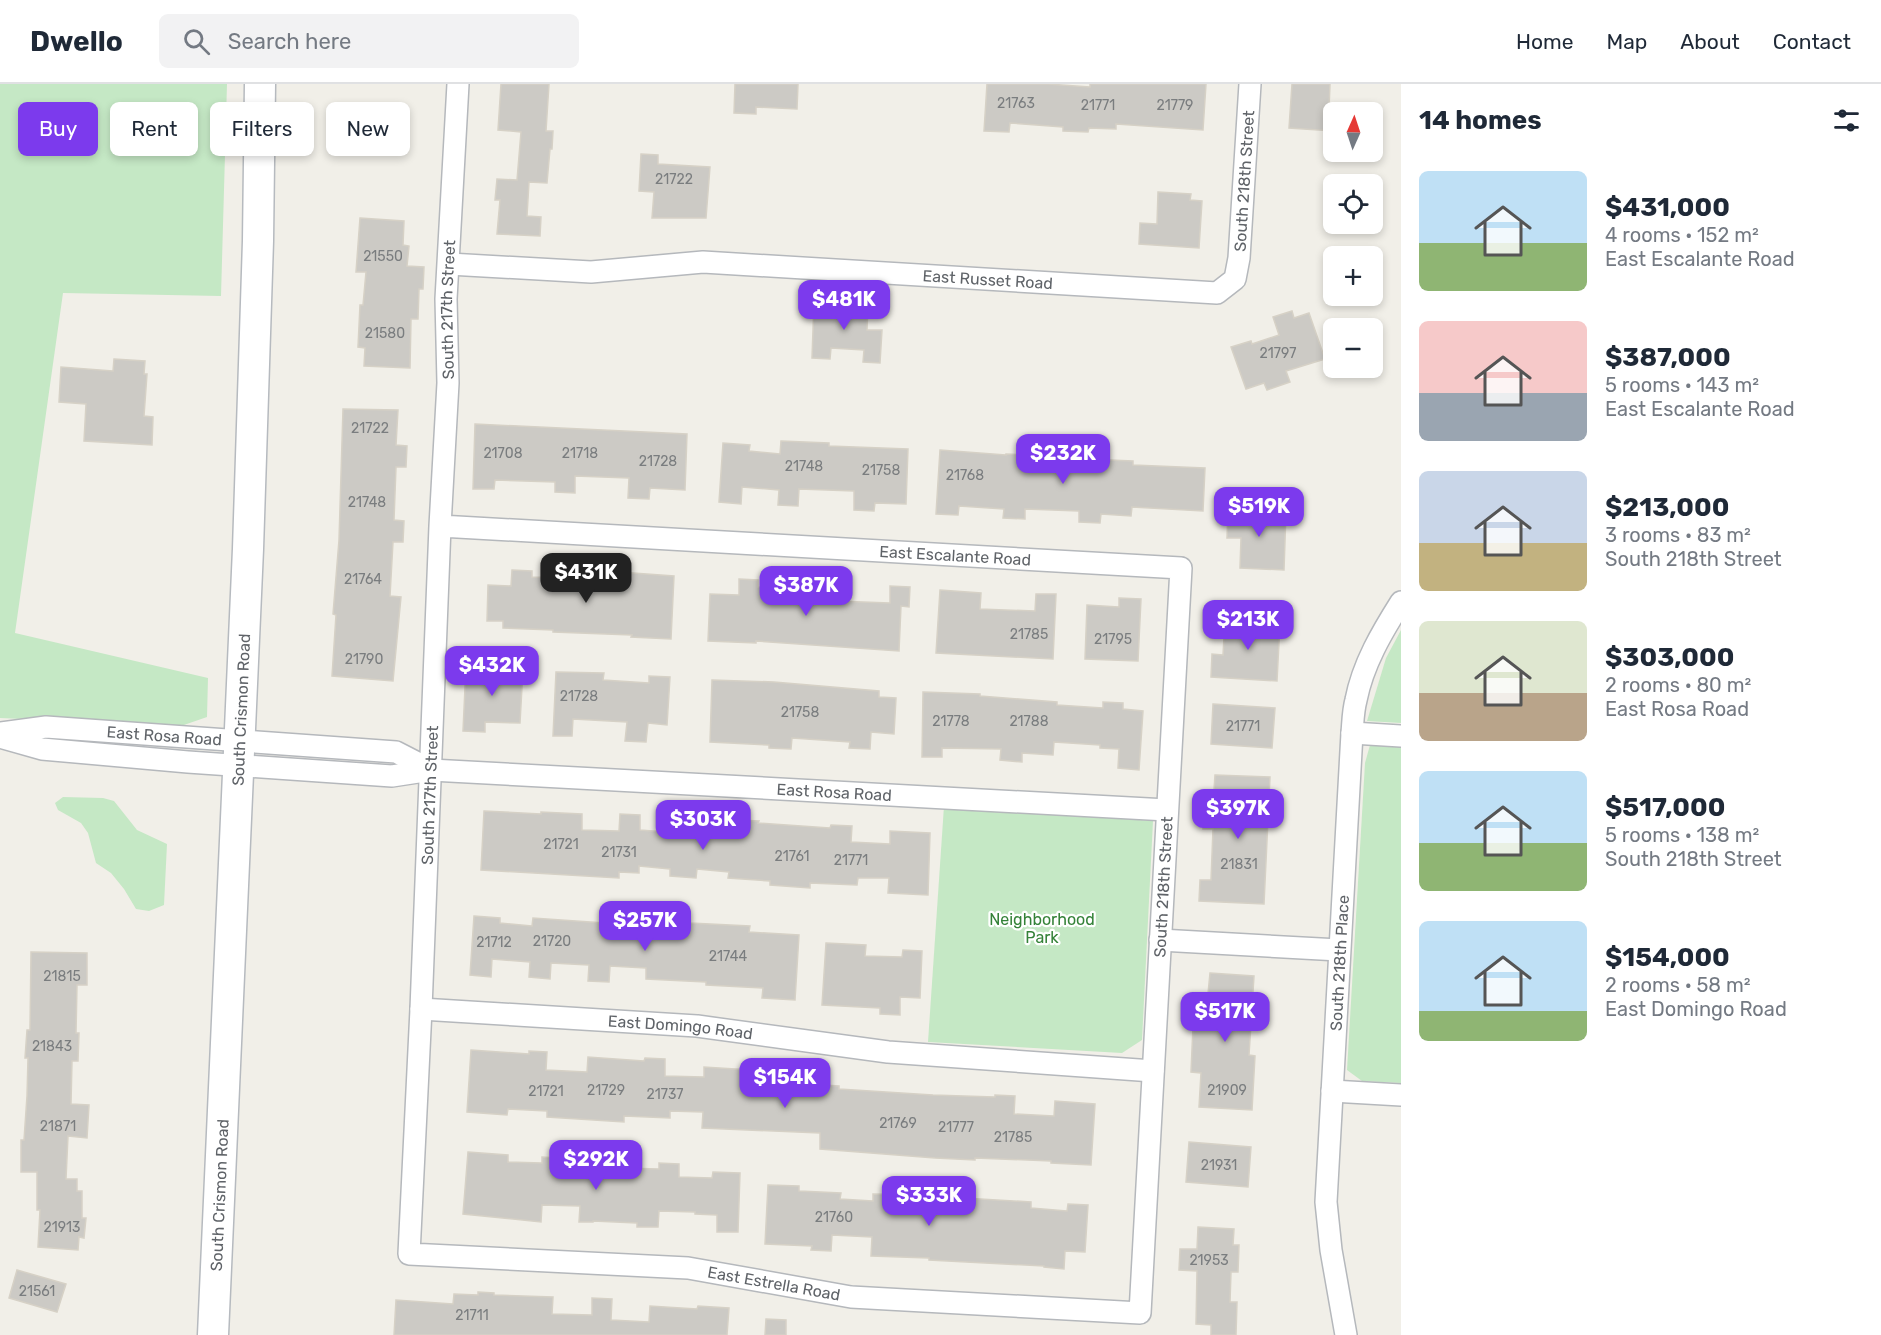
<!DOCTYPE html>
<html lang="en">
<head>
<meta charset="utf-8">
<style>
  body { margin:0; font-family:Rubik,sans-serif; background:#f2f2f3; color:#1f2937; height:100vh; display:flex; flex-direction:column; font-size:22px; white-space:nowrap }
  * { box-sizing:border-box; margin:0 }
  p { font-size:20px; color:#747a83 }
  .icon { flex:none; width:33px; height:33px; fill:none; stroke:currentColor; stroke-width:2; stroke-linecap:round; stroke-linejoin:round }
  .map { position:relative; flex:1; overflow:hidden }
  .sheet { display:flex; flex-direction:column; background:#fff; width:480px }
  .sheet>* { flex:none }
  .top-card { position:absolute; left:18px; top:18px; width:570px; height:54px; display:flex; gap:12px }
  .needle { width:39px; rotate:3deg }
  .buttons { position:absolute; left:1323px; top:18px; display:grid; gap:12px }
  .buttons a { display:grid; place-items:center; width:60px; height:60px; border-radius:9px; background:#fff; box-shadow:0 3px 9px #0003; font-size:30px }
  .price { position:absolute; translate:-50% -51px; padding:0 14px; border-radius:12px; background:#7c3aed; color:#fff; font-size:20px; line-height:39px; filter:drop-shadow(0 2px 3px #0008) }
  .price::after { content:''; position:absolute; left:50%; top:36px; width:18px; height:14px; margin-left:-9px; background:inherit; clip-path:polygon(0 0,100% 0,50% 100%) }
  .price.active { background:#222; color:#fff }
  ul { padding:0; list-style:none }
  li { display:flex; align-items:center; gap:18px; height:150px; padding:0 18px }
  li span { display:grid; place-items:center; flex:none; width:168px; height:120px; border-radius:9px; color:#555 }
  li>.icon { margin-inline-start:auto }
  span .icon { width:72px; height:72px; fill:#fffc; stroke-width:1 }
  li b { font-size:26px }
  h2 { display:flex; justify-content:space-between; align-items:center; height:72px; padding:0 18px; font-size:26px }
  .chip { padding:0 21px; border-radius:9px; background:#fff; box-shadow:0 3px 9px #0003; font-size:21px; line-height:54px }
  .chip.active { background:#7c3aed; color:#fff }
  header { display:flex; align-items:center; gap:36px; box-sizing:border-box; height:84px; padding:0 30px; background:#fff; border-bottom:2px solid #e0e1e3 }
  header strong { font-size:28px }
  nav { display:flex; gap:33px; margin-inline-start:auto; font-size:21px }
  .search { width:420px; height:54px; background:#f2f2f3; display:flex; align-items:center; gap:15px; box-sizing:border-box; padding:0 21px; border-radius:9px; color:#747a83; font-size:22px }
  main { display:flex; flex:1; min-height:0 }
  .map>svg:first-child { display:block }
  .green { fill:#c5e8c5 }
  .building { fill:#cccac5; stroke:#d6d1c6; stroke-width:1.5 }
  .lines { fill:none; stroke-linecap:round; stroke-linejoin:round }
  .street-casing { stroke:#b5b8bc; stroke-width:24 }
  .secondary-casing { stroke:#b6babf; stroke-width:33 }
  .street { stroke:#fff; stroke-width:21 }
  .secondary { stroke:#fff; stroke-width:30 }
  .labels { text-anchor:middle; stroke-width:4.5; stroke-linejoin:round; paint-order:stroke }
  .number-label { font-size:14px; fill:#7a7d7f }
  .street-label { font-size:16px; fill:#5f6368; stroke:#fff }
  .park-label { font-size:16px; fill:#348238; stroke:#fff }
</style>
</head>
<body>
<header>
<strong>Dwello</strong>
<div class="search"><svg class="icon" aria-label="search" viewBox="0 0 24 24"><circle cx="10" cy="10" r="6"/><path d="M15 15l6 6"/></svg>Search here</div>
<nav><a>Home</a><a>Map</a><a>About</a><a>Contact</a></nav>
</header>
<main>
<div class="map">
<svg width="1401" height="1251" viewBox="0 0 1401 1251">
  <rect width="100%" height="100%" fill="#f1efe8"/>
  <!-- green -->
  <g class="green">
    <polygon points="0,0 227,0 221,212 63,209 15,549 208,594 207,633 181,642 0,634"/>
    <polygon points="1401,546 1401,639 1367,637 1386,574"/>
    <polygon points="1370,661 1401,663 1401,999 1362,997 1347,986 1365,679"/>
    <polygon points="63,713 103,714 114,717 137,746 167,760 164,821 149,827 136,825 124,805 111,789 96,779 88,749 81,739 58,726 55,719"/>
    <polygon points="944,722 1153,737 1142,956 1122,969 928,958"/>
  </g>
  <!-- building -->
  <g class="building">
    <polygon points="501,0 549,0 546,47 553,47 552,65 550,65 547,99 529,98 527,132 541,133 540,152 497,150 500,116 495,116 497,95 517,96 521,48 498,46"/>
    <polygon points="735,0 798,0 797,25 756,23 756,30 734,29"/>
    <polygon points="987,0 1048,0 1090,3 1090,0 1206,0 1203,46 1116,40 1116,45 1089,44 1088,48 1063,47 1063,43 1010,39 1009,48 984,47"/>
    <polygon points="1292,0 1330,0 1329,26 1334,27 1333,47 1289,44"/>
    <polygon points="641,70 658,71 658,80 710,83 706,134 652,134 654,108 639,107"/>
    <polygon points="1158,108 1191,110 1190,116 1202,117 1199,164 1139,160 1140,139 1157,140"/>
    <polygon points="360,134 404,137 403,161 409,162 407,182 424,183 423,205 419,205 418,235 411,235 410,284 364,282 365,264 358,263 360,221 363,221 366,188 356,188"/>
    <polygon points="814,218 868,221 867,246 882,246 880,279 863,278 864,266 831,264 830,275 812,274"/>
    <polygon points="1292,227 1294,234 1309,229 1325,275 1286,287 1290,298 1267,306 1264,299 1246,305 1231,263 1251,257 1252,260 1279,251 1273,233"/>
    <polygon points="114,275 145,277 144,290 147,290 144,332 153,333 152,361 84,357 86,320 59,318 61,283 113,287"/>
    <polygon points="343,325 398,326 396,361 407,362 406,383 396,383 394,436 404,437 403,458 393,458 390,512 401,513 393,597 332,592 336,531 333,530 339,456"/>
    <polygon points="475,340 687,350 685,406 650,404 649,415 628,414 629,394 575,392 575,409 555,408 555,398 495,396 494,405 473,405"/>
    <polygon points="781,357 829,359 829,362 908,365 906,420 875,419 874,427 854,426 854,407 799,405 798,422 778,421 779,406 742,403 741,420 719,418 723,359 750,361 749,367 780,370"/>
    <polygon points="940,366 1006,371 1006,370 1064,372 1063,374 1133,377 1133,381 1205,384 1203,427 1132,423 1131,432 1101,430 1100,439 1079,438 1079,427 1025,425 1025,435 1003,434 1004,425 959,422 958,431 936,430"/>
    <polygon points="1228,426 1286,428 1284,486 1240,484 1241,454 1227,454"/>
    <polygon points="512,486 532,487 532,493 591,495 592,486 674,492 671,555 631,553 632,551 553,548 553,546 503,544 503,537 487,537 488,501 511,502"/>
    <polygon points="739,495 758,496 758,503 816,506 816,497 837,499 836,517 890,519 890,502 910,503 909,523 901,522 899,567 756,557 756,559 708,557 710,510 739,511"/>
    <polygon points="940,506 981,509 980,525 1035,527 1036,510 1056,510 1053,575 936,569"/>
    <polygon points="1119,514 1141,515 1138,577 1085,575 1087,521 1119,523"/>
    <polygon points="1225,535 1280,539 1277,597 1211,593 1212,570 1223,571"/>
    <polygon points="466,582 523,585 520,639 485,638 485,648 463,647"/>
    <polygon points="556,588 604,589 603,596 649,599 649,592 670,593 667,641 648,639 646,658 625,657 627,638 573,635 572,652 553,652"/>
    <polygon points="712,596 774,598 879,607 879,613 896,614 894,650 871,648 870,665 849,664 850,658 792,654 791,665 769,664 769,661 710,658"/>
    <polygon points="923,608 980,610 980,612 1057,618 1057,621 1103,624 1103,618 1123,619 1123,625 1143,627 1139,686 1118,684 1119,665 1100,664 1100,661 1054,658 1053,671 1022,669 1022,678 1000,676 1001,665 942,664 942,673 922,673"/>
    <polygon points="1213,620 1275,624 1272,664 1211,660"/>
    <polygon points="1215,691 1270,693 1264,820 1199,817 1200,796 1211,796 1213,745 1203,745 1204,721 1213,721"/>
    <polygon points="484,727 541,730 541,728 582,730 582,746 619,747 620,730 640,731 640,746 678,749 679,733 701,734 700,749 737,752 737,736 759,737 758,739 830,744 831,741 852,742 851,758 890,760 890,747 930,749 928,811 888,809 889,794 858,794 857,801 810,799 810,804 770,801 770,797 728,794 729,788 697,785 696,794 670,792 670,785 639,782 639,789 619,788 619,794 481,786"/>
    <polygon points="474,832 500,834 500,839 532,842 533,834 619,840 619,846 648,848 649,832 690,835 690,839 750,842 749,848 799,851 795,916 762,914 763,904 706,901 706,898 646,895 646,884 610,882 609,898 588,897 589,881 551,879 550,895 529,893 530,878 492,875 491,893 470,891"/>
    <polygon points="826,859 866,861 865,872 902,873 903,866 922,867 920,914 900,913 900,931 880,930 880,924 822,921"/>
    <polygon points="31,868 87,869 87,901 77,901 76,949 79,949 78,977 72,977 71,1020 89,1021 87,1054 68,1052 66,1095 77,1095 77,1107 82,1107 82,1134 86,1134 84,1154 79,1153 78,1166 38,1163 40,1126 37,1126 37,1088 21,1088 21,1056 24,1056 27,1012 28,974 25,974 27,946 30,946"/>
    <polygon points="1210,889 1254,892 1249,971 1255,972 1252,1026 1199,1023 1201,989 1191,988 1194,919 1207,920"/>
    <polygon points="471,966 529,970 529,967 547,968 546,986 587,988 588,973 644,977 645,974 665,975 665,992 704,993 704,983 783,988 782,1004 823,1006 823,1001 839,1002 839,1005 933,1011 995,1013 995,1011 1015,1012 1014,1030 1054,1032 1055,1017 1095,1020 1091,1081 1051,1079 1051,1077 975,1074 975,1076 935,1074 820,1065 820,1049 702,1044 703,1028 670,1027 670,1034 624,1032 624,1038 547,1033 547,1027 508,1025 507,1031 467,1028"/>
    <polygon points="1189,1058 1251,1063 1248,1103 1186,1098"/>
    <polygon points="468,1068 508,1071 508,1078 542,1079 542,1073 575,1075 622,1077 622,1084 659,1085 659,1079 679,1080 679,1093 712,1094 713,1088 740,1089 738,1148 717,1148 717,1131 695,1130 695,1128 659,1127 658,1143 637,1143 637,1139 593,1137 593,1138 579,1138 580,1122 542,1121 541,1138 463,1130"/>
    <polygon points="768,1101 799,1102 799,1107 841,1109 840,1115 873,1117 873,1110 913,1111 1031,1118 1031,1124 1067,1127 1068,1120 1088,1121 1085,1168 1065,1167 1064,1185 1044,1183 1044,1182 929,1176 929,1174 871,1172 872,1153 832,1151 831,1167 811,1166 812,1162 765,1160"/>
    <polygon points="1198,1143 1234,1145 1233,1161 1239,1161 1238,1188 1231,1188 1230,1218 1237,1218 1236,1251 1211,1251 1211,1241 1196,1240 1197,1187 1179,1186 1180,1165 1197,1165"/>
    <polygon points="17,1186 66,1200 57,1228 9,1214"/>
    <polygon points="478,1208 494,1209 494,1211 553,1213 552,1230 592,1231 592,1214 612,1215 611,1236 649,1238 650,1222 697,1225 698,1222 729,1224 727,1251 394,1251 396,1216 453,1220 454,1210 478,1211"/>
    <polygon points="766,1235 786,1236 786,1251 765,1251"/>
  </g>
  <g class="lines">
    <defs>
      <g id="street">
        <path id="s1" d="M449,180L591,188L703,178L1217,209L1235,195L1239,174L1250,0"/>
        <path id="s2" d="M440,442L1181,484L1140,1229L851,1213L688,1184L409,1170L421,925L440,442L448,299L446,215L458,0"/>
        <path id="s3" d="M0,649L46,643L396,668L431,686"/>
        <polyline points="1352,649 1401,652"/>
        <path id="s4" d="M0,653L42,665L188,678L392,692L431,686L1167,726"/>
        <polyline points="1160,856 1339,866"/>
        <path id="s5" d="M421,925L697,942L888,968L1153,987"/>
        <polyline points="1332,1007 1401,1011"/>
        <path id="s6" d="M1346,1251L1331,1166L1326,1118L1352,649C1353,638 1353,627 1356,616C1363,580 1382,548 1401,518"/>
      </g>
      <g id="secondary">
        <path id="s7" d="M213,1251L248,465L258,157L260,0"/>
      </g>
    </defs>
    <!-- street casing -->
    <use href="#street" class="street-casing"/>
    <!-- secondary casing -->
    <use href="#secondary" class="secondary-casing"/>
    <!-- street -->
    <use href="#street" class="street"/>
    <!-- secondary -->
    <use href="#secondary" class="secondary"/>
  </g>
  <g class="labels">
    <!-- number labels -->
    <g class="number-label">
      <text x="1016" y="24">21763</text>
      <text x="1098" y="26">21771</text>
      <text x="1175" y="26">21779</text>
      <text x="674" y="100">21722</text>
      <text x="383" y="177">21550</text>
      <text x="385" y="254">21580</text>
      <text x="1278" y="274">21797</text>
      <text x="370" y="349">21722</text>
      <text x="503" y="374">21708</text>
      <text x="580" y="374">21718</text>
      <text x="658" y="382">21728</text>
      <text x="804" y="387">21748</text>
      <text x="881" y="391">21758</text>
      <text x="965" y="396">21768</text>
      <text x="367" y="423">21748</text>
      <text x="363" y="500">21764</text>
      <text x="1029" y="555">21785</text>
      <text x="1113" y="560">21795</text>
      <text x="364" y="580">21790</text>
      <text x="579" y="617">21728</text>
      <text x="800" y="633">21758</text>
      <text x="951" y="642">21778</text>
      <text x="1029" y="642">21788</text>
      <text x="1243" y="647">21771</text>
      <text x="561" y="765">21721</text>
      <text x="619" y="773">21731</text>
      <text x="792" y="777">21761</text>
      <text x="851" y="781">21771</text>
      <text x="1239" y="785">21831</text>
      <text x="552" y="862">21720</text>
      <text x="494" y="863">21712</text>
      <text x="728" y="877">21744</text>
      <text x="62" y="897">21815</text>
      <text x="52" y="967">21843</text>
      <text x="606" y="1011">21729</text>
      <text x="1227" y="1011">21909</text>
      <text x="546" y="1012">21721</text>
      <text x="665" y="1015">21737</text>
      <text x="898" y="1044">21769</text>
      <text x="58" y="1047">21871</text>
      <text x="956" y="1048">21777</text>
      <text x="1013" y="1058">21785</text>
      <text x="1219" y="1086">21931</text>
      <text x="834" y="1138">21760</text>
      <text x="62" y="1148">21913</text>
      <text x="1209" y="1181">21953</text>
      <text x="37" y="1212">21561</text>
      <text x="472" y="1236">21711</text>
    </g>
    <!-- street labels -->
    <g class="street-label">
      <text dy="6" stroke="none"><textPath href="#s1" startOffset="891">South 218th Street</textPath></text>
      <text dy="6" stroke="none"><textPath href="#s1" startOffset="540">East Russet Road</textPath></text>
      <text dy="6" stroke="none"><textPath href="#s2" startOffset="3168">South 217th Street</textPath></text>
      <text dy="6" stroke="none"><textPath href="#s2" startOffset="516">East Escalante Road</textPath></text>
      <text dy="6" stroke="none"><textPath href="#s7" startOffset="626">South Crismon Road</textPath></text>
      <text dy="6" stroke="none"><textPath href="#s3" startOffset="165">East Rosa Road</textPath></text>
      <text dy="6" stroke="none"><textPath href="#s4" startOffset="838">East Rosa Road</textPath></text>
      <text dy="6" stroke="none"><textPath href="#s2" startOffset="2682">South 217th Street</textPath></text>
      <text transform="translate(1163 803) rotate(-87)" y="6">South 218th Street</text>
      <text dy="6" stroke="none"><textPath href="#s6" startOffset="374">South 218th Place</textPath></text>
      <text dy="6" stroke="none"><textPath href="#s5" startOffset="260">East Domingo Road</textPath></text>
      <text dy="6" stroke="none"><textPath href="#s7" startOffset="140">South Crismon Road</textPath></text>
      <text transform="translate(774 1199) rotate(10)" y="6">East Estrella Road</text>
    </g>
    <!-- park labels -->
    <g class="park-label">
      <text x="1042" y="841">Neighborhood<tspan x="1042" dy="18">Park</tspan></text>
    </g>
  </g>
</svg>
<div class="buttons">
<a><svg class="needle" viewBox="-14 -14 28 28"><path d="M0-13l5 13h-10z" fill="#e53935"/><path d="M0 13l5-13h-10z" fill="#747a83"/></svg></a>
<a><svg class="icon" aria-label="locate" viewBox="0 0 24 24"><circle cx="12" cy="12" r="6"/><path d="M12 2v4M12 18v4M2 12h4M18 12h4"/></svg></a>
<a>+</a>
<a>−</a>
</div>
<b class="price" style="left:844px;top:247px">$481K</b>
<b class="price" style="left:1063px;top:401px">$232K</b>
<b class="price" style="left:1259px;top:454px">$519K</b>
<b class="price active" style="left:586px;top:520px">$431K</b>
<b class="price" style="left:806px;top:533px">$387K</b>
<b class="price" style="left:1248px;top:567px">$213K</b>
<b class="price" style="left:492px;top:613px">$432K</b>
<b class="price" style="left:1238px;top:756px">$397K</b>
<b class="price" style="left:703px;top:767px">$303K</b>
<b class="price" style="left:645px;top:868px">$257K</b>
<b class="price" style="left:1225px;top:959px">$517K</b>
<b class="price" style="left:785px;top:1025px">$154K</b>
<b class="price" style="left:596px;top:1107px">$292K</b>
<b class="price" style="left:929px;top:1143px">$333K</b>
<div class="top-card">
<a class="chip active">Buy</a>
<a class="chip">Rent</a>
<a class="chip">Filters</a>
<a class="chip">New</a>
</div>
</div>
<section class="sheet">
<h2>14 homes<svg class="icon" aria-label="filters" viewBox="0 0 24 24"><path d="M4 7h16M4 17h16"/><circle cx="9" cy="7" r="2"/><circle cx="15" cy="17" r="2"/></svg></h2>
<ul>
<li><span style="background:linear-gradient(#bfe0f5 60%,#8fb573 0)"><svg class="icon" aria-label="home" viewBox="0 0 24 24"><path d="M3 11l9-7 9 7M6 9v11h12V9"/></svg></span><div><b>$431,000</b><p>4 rooms · 152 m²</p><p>East Escalante Road</p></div></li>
<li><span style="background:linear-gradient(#f6c9c9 60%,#9aa5b1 0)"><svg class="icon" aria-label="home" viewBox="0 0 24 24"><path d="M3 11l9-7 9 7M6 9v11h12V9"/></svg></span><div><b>$387,000</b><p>5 rooms · 143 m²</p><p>East Escalante Road</p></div></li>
<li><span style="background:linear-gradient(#c9d6e8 60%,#c2b280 0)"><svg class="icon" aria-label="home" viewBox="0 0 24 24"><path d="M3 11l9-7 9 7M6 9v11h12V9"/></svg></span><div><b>$213,000</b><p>3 rooms · 83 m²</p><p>South 218th Street</p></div></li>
<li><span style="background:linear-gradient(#dfe7d0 60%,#b9a48a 0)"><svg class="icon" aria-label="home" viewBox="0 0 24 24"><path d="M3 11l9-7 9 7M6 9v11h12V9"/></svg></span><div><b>$303,000</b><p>2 rooms · 80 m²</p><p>East Rosa Road</p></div></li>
<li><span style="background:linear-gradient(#bfe0f5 60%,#8fb573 0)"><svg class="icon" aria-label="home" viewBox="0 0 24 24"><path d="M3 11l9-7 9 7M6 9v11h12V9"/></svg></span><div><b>$517,000</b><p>5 rooms · 138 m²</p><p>South 218th Street</p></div></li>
<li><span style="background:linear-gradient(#bfe0f5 75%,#8fb573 0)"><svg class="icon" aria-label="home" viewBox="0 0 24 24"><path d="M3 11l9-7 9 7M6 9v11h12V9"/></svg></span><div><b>$154,000</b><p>2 rooms · 58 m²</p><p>East Domingo Road</p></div></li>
</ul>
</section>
</main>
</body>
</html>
